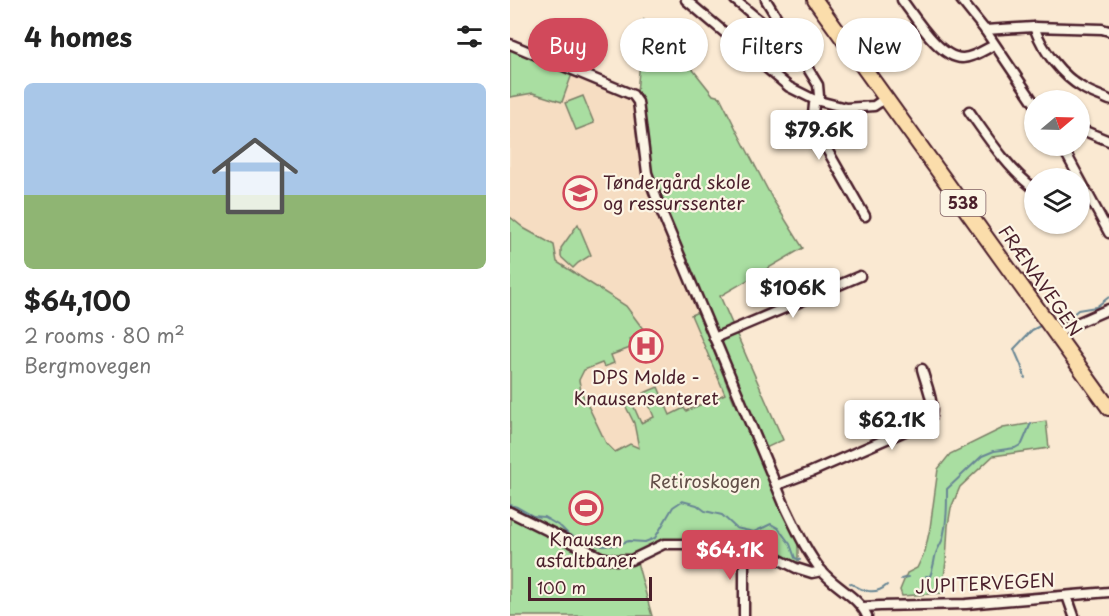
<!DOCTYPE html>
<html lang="en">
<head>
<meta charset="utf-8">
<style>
  body { margin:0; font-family:"Playpen Sans",sans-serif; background:#f6f6f6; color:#222; height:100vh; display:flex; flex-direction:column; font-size:22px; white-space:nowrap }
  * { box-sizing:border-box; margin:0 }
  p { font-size:20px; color:#767676 }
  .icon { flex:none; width:33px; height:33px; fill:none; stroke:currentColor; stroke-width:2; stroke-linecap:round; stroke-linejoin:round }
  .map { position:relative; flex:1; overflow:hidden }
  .drawer { display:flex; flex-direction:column; background:#fff; width:510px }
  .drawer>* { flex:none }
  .top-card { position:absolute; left:18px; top:18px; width:490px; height:54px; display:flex; gap:12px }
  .needle { width:39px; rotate:71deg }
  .fabs { position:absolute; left:514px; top:90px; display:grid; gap:12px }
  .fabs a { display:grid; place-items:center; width:66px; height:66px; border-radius:50%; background:#fff; box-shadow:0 2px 4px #0004; font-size:30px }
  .scale { position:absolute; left:18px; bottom:15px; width:124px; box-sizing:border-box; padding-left:6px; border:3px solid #4a1f2b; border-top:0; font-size:16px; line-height:21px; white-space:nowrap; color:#4a1f2b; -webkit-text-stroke:4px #fcf5e5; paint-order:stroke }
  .price { position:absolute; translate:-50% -51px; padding:0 14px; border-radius:6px; background:#fff; color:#222; font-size:20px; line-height:39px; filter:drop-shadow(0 2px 3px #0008) }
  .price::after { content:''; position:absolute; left:50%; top:36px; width:18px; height:14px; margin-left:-9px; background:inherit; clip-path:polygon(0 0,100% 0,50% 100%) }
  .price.current { background:#d1495b; color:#fff }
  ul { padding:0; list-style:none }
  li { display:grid; align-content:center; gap:12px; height:318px; padding:0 24px }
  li+li { border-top:2px solid #e0e0e0 }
  li span { display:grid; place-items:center; height:186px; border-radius:9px; color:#555 }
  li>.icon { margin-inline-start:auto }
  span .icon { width:108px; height:108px; fill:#fffc; stroke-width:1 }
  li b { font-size:26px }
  h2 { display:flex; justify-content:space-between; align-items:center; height:72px; padding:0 24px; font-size:26px }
  .chip { padding:0 21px; border-radius:27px; background:#fff; box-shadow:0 2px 4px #0004; font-size:21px; line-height:54px }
  .chip.current { background:#d1495b; color:#fff }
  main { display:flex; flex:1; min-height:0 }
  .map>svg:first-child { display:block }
  .built { fill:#f6ddc2 }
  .green { fill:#a9dea1; stroke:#7a7e66; stroke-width:1.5 }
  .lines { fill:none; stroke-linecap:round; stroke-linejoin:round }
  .stream { stroke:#688694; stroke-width:2 }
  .minor-casing { stroke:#4a1f2b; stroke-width:13 }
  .primary-casing { stroke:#4a1f2b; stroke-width:18 }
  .minor { stroke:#fcf5e5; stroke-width:8 }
  .primary { stroke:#fbddab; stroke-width:14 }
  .labels { text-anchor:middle; stroke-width:4.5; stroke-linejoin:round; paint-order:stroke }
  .shield { fill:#fcf5e5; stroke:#7f5f63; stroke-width:1.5 }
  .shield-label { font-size:16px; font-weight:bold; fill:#4a1f2b }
  .poi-label { font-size:18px; fill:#4a1f2b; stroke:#fcf5e5 }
  .street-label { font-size:18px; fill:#4a1f2b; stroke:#fcf5e5 }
  .park-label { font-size:18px; fill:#624f48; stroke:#fcf5e5 }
</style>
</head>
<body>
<main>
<section class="drawer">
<h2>4 homes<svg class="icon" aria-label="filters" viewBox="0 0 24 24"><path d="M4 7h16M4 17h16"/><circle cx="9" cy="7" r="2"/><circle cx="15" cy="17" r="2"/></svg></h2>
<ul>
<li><span style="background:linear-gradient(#a9c7e8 60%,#8fb573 0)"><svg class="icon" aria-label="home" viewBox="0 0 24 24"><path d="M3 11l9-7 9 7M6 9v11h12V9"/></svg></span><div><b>$64,100</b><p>2 rooms · 80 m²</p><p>Bergmovegen</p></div></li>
</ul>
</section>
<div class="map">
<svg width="599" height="616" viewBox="0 0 599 616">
  <rect width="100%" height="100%" fill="#fae9d2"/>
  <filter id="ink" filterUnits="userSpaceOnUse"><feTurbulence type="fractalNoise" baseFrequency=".0167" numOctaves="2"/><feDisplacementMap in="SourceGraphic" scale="12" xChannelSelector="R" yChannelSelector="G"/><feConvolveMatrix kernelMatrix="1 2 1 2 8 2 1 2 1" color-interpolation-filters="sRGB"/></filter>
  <g filter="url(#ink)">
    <!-- built -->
    <polygon class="built" points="62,74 123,100 226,401 129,449 105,452 96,443 77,402 60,410 0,236 0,97 23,93 52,102"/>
    <!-- green -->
    <g class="green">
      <polygon points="134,20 151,40 161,42 203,95 210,97 228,133 263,200 293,248 210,296 273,440 249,451 288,540 288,566 259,550 234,543 222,541 153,541 125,555 142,616 0,616 0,217 15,229 44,245 47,262 116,306 136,333 120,339 123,347 101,355 104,363 94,367 92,363 74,370 69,380 71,391 96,443 105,452 120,444 129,448 124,423 113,401 120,398 131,423 144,417 134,393 148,387 160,415 174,408 176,411 215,394 181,315 188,312 224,402 226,401 133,173 123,100 127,92"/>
      <polygon points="0,49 62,74 52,102 23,93 0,97"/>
      <polygon points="73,96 84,123 66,130 55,103"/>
      <polygon points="68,224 81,255 68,263 63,268 51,257 51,248"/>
      <polygon points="536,421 539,448 483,456 450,487 441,508 438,526 436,561 432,593 392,596 390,590 397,573 407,568 415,551 420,528 428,469 440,454 493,428"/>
    </g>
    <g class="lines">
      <!-- stream -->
      <g class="stream">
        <polyline points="543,322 562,315 568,310 586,307 599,297"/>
        <polyline points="515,378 511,365 504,349 522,330 532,325"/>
        <polyline points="0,505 7,507 23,516 34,517 51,527 59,535 72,540 93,546 105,545 119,541 135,542 145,538 163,507 172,501 187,505 195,511 212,515 226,528 244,532 261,524 268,528 280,544 285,558 290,560"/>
        <path d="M416,576H420C423,569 424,563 425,557C426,550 431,545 433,538C437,522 437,506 437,489L472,456L484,451L505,448L512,444L521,423"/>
        <polyline points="391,579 398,577"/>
        <path d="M340,583C353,591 365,596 377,585"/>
      </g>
      <defs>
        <g id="minor">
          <polyline points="176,0 279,87 305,100 336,108 364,106 376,98"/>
          <polyline points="225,0 260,29 272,27"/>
          <polyline points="256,0 308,85 309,96 304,104 303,115 304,121 315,146 355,216"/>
          <path d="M392,0C405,17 430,59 453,58C465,57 474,50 484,45"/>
          <polyline points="451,0 475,30 525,104"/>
          <path d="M524,27C533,51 551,75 573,88C581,93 591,96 599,100"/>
          <polyline points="475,30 524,27 592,29 599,31"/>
          <path d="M0,44L123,95L128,102L137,173L152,213L274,504C285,526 295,550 311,570C324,587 348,596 357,616"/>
          <path d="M459,111C478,138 499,170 525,189"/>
          <polyline points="570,129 599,141"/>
          <polyline points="552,146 599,233"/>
          <polyline points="546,335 558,327 599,309"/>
          <polyline points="204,338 350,276"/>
          <path d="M267,485L301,472L420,420C426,404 416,385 412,369"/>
          <polyline points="0,512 91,557 106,560 121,560 154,544 221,544 256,553 286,568 302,573 312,571"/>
          <polyline points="557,596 564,616"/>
          <polyline points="353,607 370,606 456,604 599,592"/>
          <polyline points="234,616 234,546"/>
        </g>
        <polyline id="primary" points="305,0 599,408"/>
      </defs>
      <!-- minor casing -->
      <use href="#minor" class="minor-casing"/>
      <!-- primary casing -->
      <use href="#primary" class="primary-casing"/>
      <!-- minor -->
      <use href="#minor" class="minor"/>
      <!-- primary -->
      <use href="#primary" class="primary"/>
    </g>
  </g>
  <!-- icons -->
  <defs>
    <symbol id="school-ring" viewBox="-11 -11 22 22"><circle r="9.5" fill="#fcf5e5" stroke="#d1495b" stroke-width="1.5"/><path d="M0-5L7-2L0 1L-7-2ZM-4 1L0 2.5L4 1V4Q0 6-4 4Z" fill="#d1495b"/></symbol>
    <symbol id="hospital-ring" viewBox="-11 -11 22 22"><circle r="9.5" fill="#fcf5e5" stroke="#d1495b" stroke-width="1.5"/><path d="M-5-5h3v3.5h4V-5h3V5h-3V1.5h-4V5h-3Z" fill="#d1495b"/></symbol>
    <symbol id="stadium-ring" viewBox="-11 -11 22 22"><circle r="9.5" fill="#fcf5e5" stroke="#d1495b" stroke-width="1.5"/><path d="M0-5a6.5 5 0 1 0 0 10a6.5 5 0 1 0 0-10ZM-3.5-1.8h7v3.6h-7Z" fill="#d1495b"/></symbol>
  </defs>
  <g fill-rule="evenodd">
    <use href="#school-ring" x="51" y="174" width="38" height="38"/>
    <use href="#hospital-ring" x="117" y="327" width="38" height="38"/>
    <use href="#stadium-ring" x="57" y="489" width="38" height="38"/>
  </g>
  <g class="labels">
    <!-- shield labels -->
    <rect class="shield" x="430.5" y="190" width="45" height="26" rx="4.5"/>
    <g class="shield-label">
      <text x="453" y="209">538</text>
    </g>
    <!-- poi labels -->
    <g class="poi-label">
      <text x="93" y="189" text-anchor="start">Tøndergård skole<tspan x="93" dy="21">og ressurssenter</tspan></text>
      <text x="136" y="384">DPS Molde -<tspan x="136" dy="21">Knausensenteret</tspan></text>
      <text x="76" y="546">Knausen<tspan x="76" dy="21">asfaltbaner</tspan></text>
    </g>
    <!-- street labels -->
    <g class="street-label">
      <text transform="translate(530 281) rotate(55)" y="6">FRÆNAVEGEN</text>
      <text transform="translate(475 584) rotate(-3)" y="6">JUPITERVEGEN</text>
    </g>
    <!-- park labels -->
    <g class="park-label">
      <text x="195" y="488">Retiroskogen</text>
    </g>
  </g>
</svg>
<div class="fabs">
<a><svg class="needle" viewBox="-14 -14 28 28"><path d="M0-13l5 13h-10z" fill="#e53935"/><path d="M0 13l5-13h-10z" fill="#767676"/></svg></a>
<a><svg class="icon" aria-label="layers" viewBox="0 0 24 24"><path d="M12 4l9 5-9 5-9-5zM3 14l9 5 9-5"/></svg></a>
</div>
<div class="scale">100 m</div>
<b class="price" style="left:309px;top:161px">$79.6K</b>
<b class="price" style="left:283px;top:319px">$106K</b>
<b class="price" style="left:382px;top:451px">$62.1K</b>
<b class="price current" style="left:220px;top:581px">$64.1K</b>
<div class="top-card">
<a class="chip current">Buy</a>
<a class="chip">Rent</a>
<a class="chip">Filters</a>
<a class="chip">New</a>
</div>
</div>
</main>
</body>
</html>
